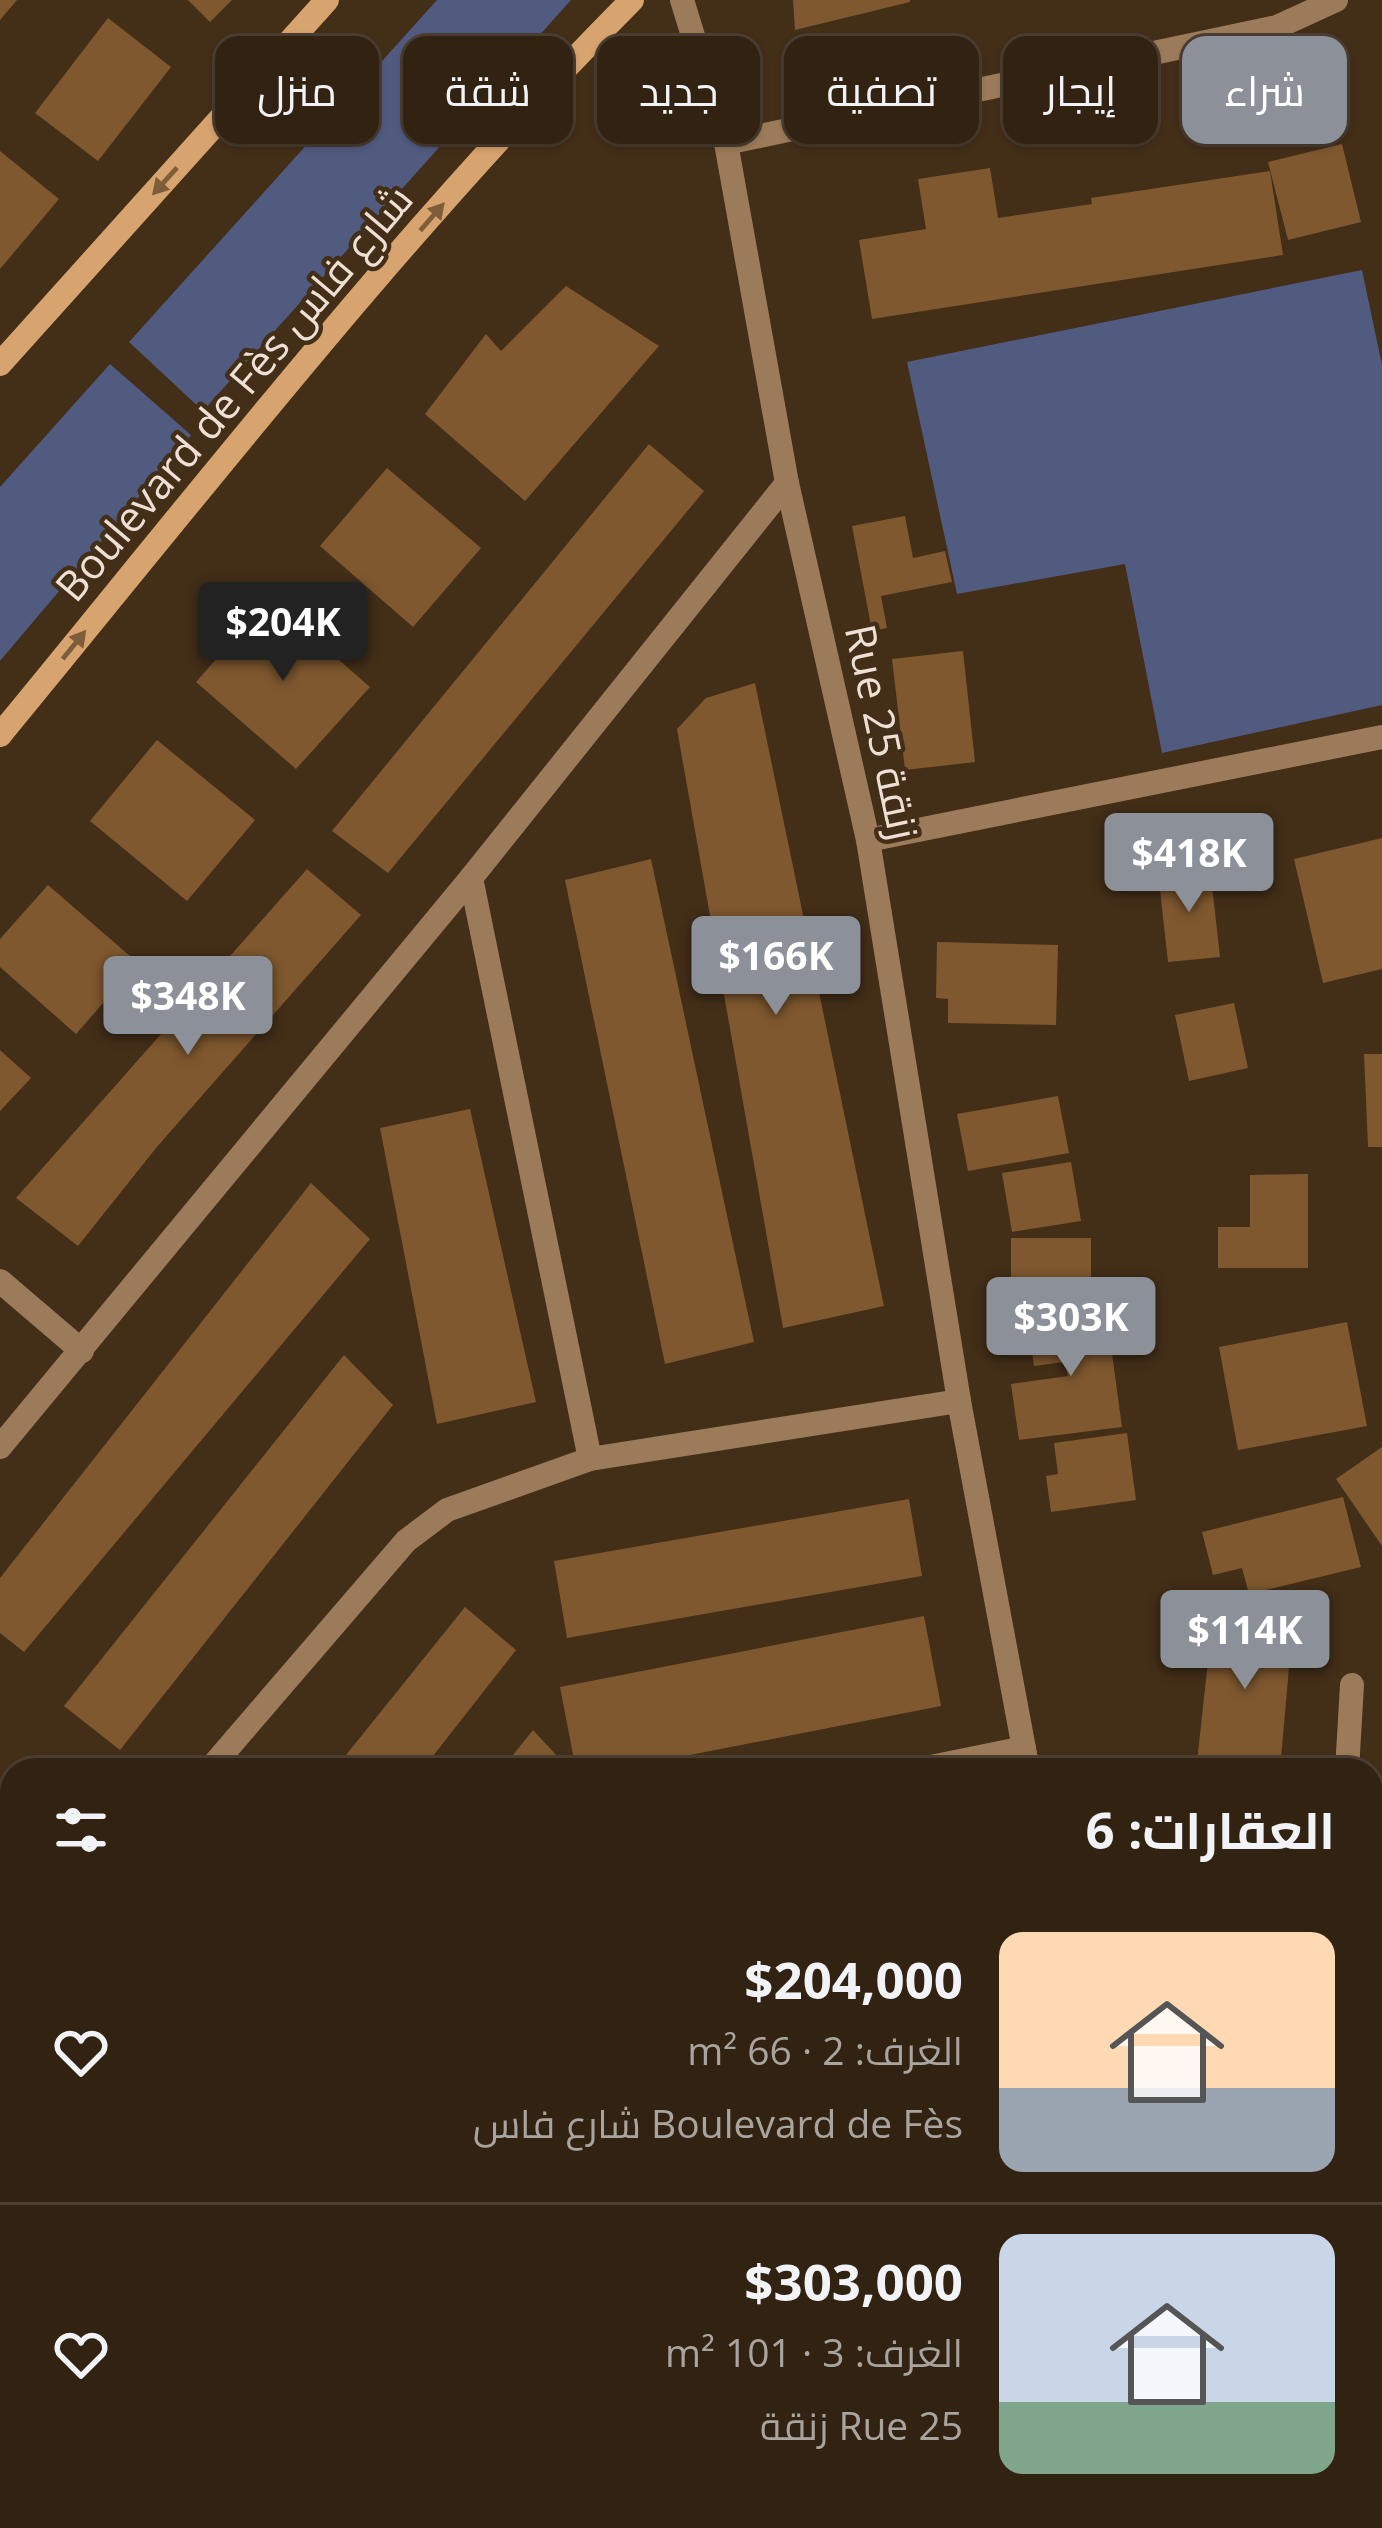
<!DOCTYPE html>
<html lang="ar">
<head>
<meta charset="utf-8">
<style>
  body { margin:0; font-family:"Open Sans",Cairo,sans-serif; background:#3a2a1b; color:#f1f3f6; direction:rtl; height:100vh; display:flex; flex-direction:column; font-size:45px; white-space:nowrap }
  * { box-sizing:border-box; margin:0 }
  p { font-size:39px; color:#a8a49f }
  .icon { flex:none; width:66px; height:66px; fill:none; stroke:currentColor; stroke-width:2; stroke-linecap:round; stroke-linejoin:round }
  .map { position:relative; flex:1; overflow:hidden; direction:ltr }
  .panel { position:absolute; left:0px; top:1758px; width:1383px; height:771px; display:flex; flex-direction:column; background:#322212; border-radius:36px 36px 0 0; box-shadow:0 3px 9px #0004,0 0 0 3px #4d3f32; direction:rtl }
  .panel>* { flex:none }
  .guide { position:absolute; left:36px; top:36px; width:1311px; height:108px; direction:rtl; display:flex; gap:24px }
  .price { position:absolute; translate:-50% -102px; padding:0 27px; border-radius:12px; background:#8c9099; color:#fff; font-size:39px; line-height:78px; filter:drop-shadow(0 3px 6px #0008) }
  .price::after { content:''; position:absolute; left:50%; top:72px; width:36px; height:27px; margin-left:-18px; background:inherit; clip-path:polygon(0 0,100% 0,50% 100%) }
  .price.on { background:#222; color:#fff }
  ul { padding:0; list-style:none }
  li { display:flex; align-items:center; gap:36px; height:300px; padding:0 48px }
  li+li { border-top:3px solid #4d3f32 }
  li span { display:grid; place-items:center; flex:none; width:336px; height:240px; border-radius:24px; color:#555 }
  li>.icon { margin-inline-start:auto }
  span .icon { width:144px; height:144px; fill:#fffc; stroke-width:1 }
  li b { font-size:51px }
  h2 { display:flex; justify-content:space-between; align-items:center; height:144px; padding:0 48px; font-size:51px }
  .chip { padding:0 42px; border-radius:24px; background:#322212; box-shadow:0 3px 9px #0004,0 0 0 3px #4d3f32; font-size:42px; line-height:108px }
  .chip.on { background:#8c9099; color:#fff }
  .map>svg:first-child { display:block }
  .green { fill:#515b80 }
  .building { fill:#7f582f }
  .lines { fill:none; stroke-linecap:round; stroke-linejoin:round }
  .minor { stroke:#9c7b5a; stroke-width:24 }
  .secondary { stroke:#d7a36e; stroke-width:24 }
  .oneway { fill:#7e5d3a }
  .labels { text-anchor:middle; stroke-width:9; stroke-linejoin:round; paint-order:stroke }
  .street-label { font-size:42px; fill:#eee0d4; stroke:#432e18 }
</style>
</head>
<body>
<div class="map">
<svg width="1382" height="2528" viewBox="0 0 1382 2528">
  <rect width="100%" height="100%" fill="#432e18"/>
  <!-- green -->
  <g class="green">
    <polygon points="437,0 571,0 203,411 129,342"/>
    <polygon points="1362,270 1382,365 1382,705 1162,753 1125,564 957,594 907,362"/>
    <polygon points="110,364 191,435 0,661 0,487"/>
  </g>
  <!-- building -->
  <g class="building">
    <polygon points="0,0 17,0 0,20"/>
    <polygon points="188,0 232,0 210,22"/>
    <polygon points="793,0 910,0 910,2 795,30"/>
    <polygon points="108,18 171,67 98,161 35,113"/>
    <polygon points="1342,144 1361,222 1288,240 1268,162"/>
    <polygon points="0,151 59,199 0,269"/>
    <polygon points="990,168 998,218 1092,204 1091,198 1270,171 1283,255 872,319 859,240 926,229 918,179"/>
    <polygon points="566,286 659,346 525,501 425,414 486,334 501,351"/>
    <polygon points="649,444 704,491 388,873 332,831"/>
    <polygon points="387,468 481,548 413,627 320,546"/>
    <polygon points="905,516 913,558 945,551 952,582 881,596 887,628 872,631 852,526"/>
    <polygon points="269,599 370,687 296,769 196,682"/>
    <polygon points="963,651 975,762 905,770 892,659"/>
    <polygon points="755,683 884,1306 783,1328 677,729 706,698"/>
    <polygon points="157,740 255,820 187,901 90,821"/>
    <polygon points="1382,838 1382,969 1323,983 1294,859"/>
    <polygon points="651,859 754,1342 665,1364 565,880"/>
    <polygon points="1210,867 1220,957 1168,962 1158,872"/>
    <polygon points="307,869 361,915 156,1148 78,1246 16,1198"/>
    <polygon points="48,885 138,963 76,1034 0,967 0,939"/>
    <polygon points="937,942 1058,945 1056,1025 948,1023 948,999 936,998"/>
    <polygon points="1234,1003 1248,1068 1189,1081 1175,1015"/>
    <polygon points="0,1050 31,1078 0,1111"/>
    <polygon points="1364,1054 1382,1054 1382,1147 1368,1147"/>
    <polygon points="1058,1096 1069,1153 968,1171 957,1114"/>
    <polygon points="470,1109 536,1402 437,1424 380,1128"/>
    <polygon points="1071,1162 1081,1221 1012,1232 1002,1173"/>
    <polygon points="1308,1174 1308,1268 1218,1268 1218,1227 1250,1227 1250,1175"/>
    <polygon points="311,1183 370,1239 24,1652 0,1633 0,1578"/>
    <rect x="1011" y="1238" width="80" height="50"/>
    <polygon points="1105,1302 1122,1427 1019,1440 1011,1384 1068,1376 1065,1362 1034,1366 1029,1332 1064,1327 1062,1309"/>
    <polygon points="1347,1322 1367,1426 1238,1450 1219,1347"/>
    <polygon points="344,1355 393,1405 120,1750 64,1706"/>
    <polygon points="1127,1433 1136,1500 1051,1512 1046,1476 1058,1474 1054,1443"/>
    <polygon points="1382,1447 1382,1546 1336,1479"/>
    <polygon points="1343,1497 1361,1567 1249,1594 1242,1568 1213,1575 1202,1532"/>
    <polygon points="909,1499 922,1576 567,1638 554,1561"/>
    <polygon points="1214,1606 1261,1611 1259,1629 1292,1633 1280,1770 1197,1762"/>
    <polygon points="465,1607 516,1650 422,1770 334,1770"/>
    <polygon points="924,1616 941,1706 613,1770 576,1770 560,1687"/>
    <polygon points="533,1730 570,1770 501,1770"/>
    <polygon points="1173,1759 1173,1770 1098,1770 1098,1760"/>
    <polygon points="16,1763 26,1770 12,1770 12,1890 0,1906 0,1786"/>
    <polygon points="1371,1986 1382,1999 1382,2052 1371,2062"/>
    <polygon points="1382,2246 1382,2333 1371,2342 1371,2255"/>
    <polygon points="76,2517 125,2517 125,2518 78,2528"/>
    <polygon points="202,2517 286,2517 289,2528 205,2528"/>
    <polygon points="425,2517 714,2517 715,2525 688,2528 426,2528"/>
    <rect x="1225" y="2517" width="79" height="11"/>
  </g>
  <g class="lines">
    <!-- minor -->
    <g class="minor">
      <polyline points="682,0 726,143 787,483 868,840 959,1401 1028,1770"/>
      <polyline points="726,143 1277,27 1336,0"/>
      <polyline points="868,840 1382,737"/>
      <polyline points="471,878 590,1459"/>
      <polyline points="0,1281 82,1351"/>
      <polyline points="0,1447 471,878 787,483"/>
      <polyline points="209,1770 406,1541 447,1510 590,1459 959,1401"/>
      <polyline points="916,1770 1024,1748"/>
      <polyline points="1347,1770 1352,1685"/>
      <polyline points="1371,1934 1382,1947"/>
      <polyline points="0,2020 12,2003"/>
      <polyline points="1371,2132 1382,2123"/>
      <polyline points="0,2208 12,2207"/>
      <polyline points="331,2517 333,2528"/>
      <polyline points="1134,2528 1135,2517"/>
    </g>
    <!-- secondary -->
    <g class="secondary">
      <polyline points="0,364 327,0"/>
      <path d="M0,735C205,486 404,229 632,0"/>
    </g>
  </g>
  <!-- one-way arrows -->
  <defs><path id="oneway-solid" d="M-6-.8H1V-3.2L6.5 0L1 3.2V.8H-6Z" transform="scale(3)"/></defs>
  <g class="oneway">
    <use href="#oneway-solid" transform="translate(165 181) rotate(132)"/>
    <use href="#oneway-solid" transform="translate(432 217) rotate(-49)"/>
    <use href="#oneway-solid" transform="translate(74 645) rotate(-51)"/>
  </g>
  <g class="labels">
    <!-- street labels -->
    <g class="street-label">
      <text transform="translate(234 393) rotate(-50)" y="15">Boulevard de Fès شارع فاس</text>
      <text transform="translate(882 732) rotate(78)" y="15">Rue 25 زنقة</text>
    </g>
  </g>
</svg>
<b class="price on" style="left:283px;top:684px">$204K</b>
<b class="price" style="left:1189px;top:915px">$418K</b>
<b class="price" style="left:776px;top:1018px">$166K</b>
<b class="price" style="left:188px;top:1058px">$348K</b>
<b class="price" style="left:1071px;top:1379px">$303K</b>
<b class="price" style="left:1245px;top:1692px">$114K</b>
<div class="guide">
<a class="chip on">شراء</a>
<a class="chip">إيجار</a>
<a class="chip">تصفية</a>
<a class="chip">جديد</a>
<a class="chip">شقة</a>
<a class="chip">منزل</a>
</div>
<section class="panel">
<h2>العقارات: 6<svg class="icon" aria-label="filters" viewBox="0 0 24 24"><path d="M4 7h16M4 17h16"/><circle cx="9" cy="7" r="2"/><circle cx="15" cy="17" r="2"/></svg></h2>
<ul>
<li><span style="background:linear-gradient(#ffd9b3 65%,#9aa5b1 0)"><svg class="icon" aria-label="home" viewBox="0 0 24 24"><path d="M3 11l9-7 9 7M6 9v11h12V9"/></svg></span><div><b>$204,000</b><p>الغرف: 2 · 66 m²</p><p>Boulevard de Fès شارع فاس</p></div><svg class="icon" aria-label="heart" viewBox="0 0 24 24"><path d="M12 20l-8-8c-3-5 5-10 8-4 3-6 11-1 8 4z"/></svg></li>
<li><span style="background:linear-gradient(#c9d6e8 70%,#7fa58c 0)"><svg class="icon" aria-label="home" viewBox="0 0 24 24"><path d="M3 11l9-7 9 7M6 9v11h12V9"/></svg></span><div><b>$303,000</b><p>الغرف: 3 · 101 m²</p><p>Rue 25 زنقة</p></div><svg class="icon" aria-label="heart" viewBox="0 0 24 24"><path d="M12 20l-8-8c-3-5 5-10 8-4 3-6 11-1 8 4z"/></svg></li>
</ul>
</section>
</div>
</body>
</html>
